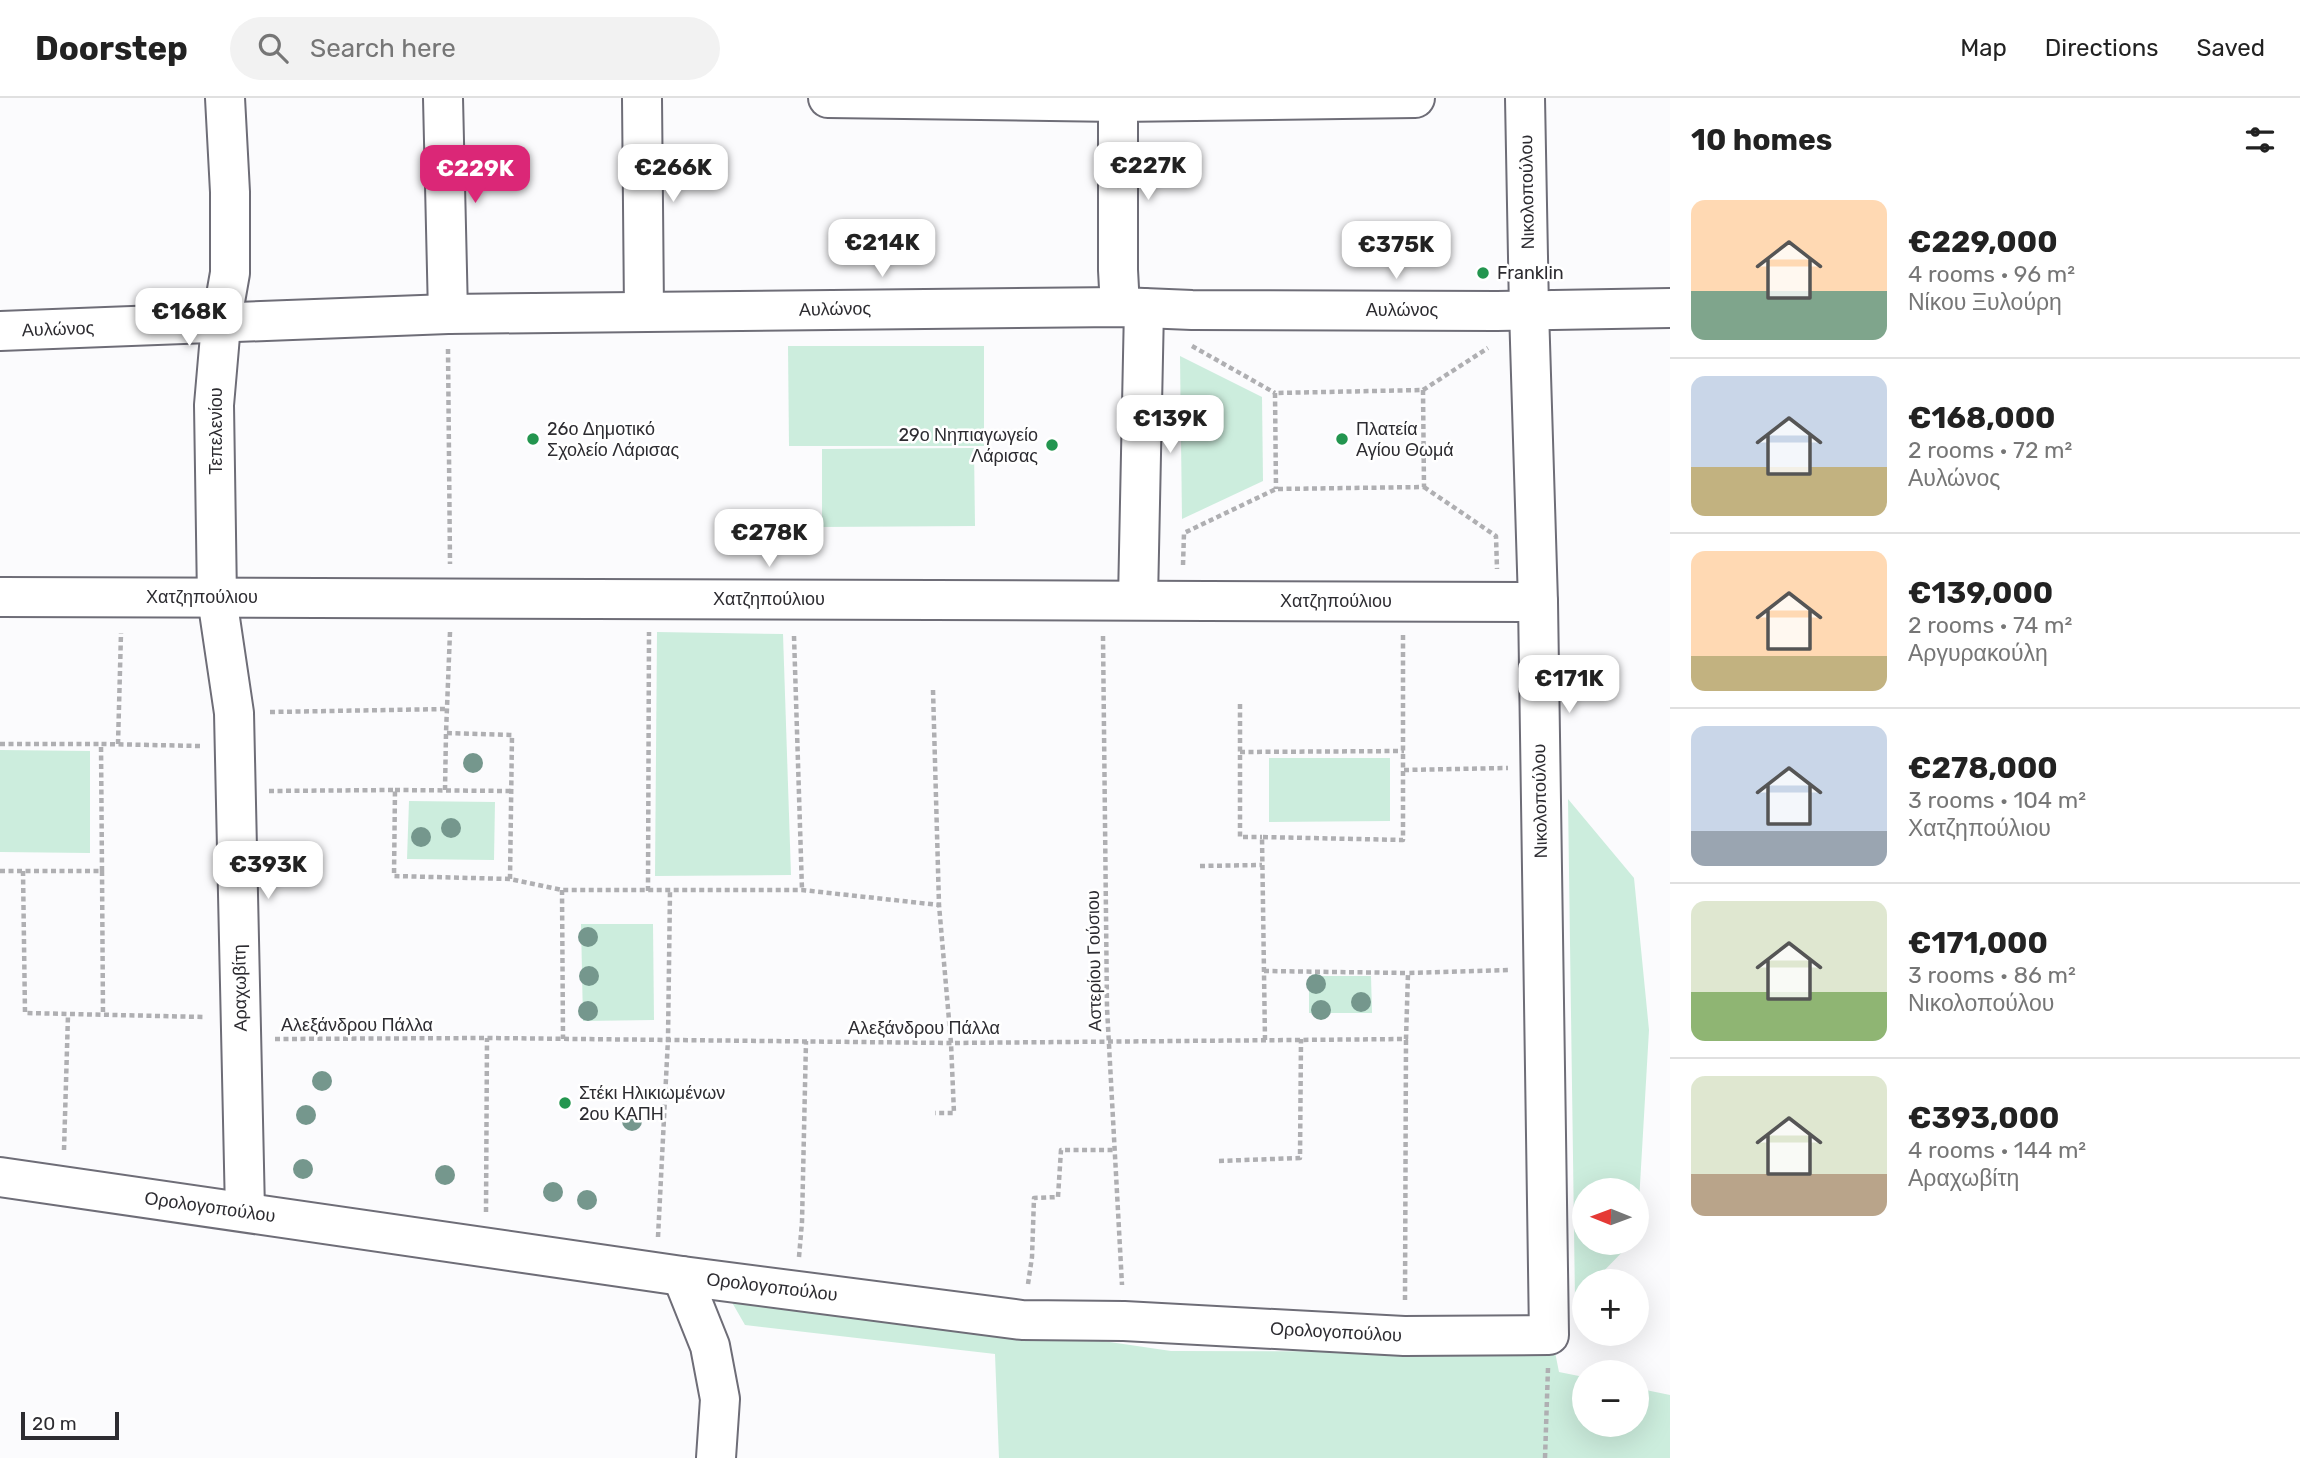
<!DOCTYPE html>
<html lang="en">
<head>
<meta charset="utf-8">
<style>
  body { margin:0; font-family:Rubik,sans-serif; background:#f2f2f2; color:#222; height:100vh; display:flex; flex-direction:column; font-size:26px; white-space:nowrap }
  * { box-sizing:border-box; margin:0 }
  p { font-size:23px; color:#767676 }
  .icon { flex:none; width:38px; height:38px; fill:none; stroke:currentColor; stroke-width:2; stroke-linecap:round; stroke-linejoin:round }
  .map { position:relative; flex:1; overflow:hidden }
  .details { display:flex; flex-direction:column; background:#fff; width:630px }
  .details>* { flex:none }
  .needle { width:46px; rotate:271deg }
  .tools { position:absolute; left:1572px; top:1080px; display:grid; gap:14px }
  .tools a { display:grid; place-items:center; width:77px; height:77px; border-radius:50%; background:#fff; box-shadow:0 7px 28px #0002; font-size:35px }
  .scale { position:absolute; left:21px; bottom:18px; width:98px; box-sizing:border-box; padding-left:7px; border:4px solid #2d2c31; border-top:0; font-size:19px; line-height:24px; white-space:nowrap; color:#2d2c31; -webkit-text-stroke:5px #fff; paint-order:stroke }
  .price { position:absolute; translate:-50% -60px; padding:0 16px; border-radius:14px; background:#fff; color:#222; font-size:23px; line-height:46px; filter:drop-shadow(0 2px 4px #0008) }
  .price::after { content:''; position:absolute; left:50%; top:42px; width:21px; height:16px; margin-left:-10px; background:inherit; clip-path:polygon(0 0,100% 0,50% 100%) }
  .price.active { background:#db2777; color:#fff }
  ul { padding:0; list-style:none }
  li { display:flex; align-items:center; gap:21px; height:175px; padding:0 21px }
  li+li { border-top:2px solid #e0e0e0 }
  li span { display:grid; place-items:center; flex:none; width:196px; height:140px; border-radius:14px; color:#555 }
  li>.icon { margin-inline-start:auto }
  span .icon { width:84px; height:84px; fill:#fffc; stroke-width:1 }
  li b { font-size:30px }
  h2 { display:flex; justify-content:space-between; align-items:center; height:84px; padding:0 21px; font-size:30px }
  header { display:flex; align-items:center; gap:42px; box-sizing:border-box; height:98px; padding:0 35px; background:#fff; border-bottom:2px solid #e0e0e0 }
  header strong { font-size:33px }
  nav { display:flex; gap:38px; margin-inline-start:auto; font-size:24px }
  .search { width:490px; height:63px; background:#f2f2f2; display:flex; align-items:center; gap:18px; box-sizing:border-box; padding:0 24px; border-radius:38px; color:#767676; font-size:26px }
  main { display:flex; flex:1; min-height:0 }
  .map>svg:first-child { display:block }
  .green { fill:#cceddd }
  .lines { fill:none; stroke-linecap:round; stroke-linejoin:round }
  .minor-casing { stroke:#6e6d77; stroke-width:42 }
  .path { stroke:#afafb2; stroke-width:4.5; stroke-dasharray:5 3.5; stroke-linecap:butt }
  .minor { stroke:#fff; stroke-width:38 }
  .tree { fill:#75978d }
  .poi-dot { fill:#23954f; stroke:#fff; stroke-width:2.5 }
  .labels { text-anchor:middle; stroke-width:5; stroke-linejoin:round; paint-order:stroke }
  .street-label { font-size:18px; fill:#2d2c31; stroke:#fff }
  .poi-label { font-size:18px; fill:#2d2c31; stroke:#fff; text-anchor:start }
</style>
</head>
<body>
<header>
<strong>Doorstep</strong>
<div class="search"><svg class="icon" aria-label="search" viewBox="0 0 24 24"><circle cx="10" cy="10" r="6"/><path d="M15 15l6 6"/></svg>Search here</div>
<nav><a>Map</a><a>Directions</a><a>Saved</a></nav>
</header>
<main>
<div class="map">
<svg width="1670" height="1360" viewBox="0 0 1670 1360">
  <rect width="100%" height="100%" fill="#fbfbfd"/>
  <!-- green -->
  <g class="green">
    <polygon points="788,248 984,248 984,348 789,348"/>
    <polygon points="1180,258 1262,299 1263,383 1182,421"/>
    <polygon points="974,350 975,428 822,429 822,351"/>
    <polygon points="657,534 783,536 791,777 655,778"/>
    <polygon points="0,652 90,653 90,755 0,754"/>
    <polygon points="1269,660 1390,660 1390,723 1269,724"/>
    <polygon points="1568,701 1634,780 1649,932 1637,1138 1636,1092 1584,1092 1584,1144 1631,1145 1594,1183 1584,1183 1584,1193 1575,1202"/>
    <polygon points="409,703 495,704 494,762 407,761"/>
    <polygon points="581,826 653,826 654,922 583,923"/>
    <polygon points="1309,878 1371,878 1372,915 1309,915"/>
    <polygon points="722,1187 1171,1253 1555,1254 1559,1274 1584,1279 1584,1326 1636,1326 1636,1290 1670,1297 1670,1360 999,1360 995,1256 745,1227"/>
  </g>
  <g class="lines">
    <defs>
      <g id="minor">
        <polyline points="225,0 230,94 230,175 221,226 214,307 217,500 234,615 245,1113"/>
        <polyline points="443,0 448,216"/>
        <polyline points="642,0 644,213"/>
        <polyline points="828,0 1118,4 1415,0"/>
        <polyline points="1118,0 1118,172 1120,209"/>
        <polyline points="0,233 448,216 1120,209 1192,212 1497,213 1670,210"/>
        <polyline points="0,499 1538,504"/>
        <polyline points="1138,502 1144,210"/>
        <polyline points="0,1079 682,1178 1022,1222 1124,1223 1404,1238 1549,1237 1538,504 1529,212 1525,0"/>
        <polyline points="682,1178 710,1248 720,1301 716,1360"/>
      </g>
    </defs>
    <!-- minor casing -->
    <use href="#minor" class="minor-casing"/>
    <!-- path -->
    <g class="path">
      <polyline points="1192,248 1275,295"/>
      <polyline points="448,251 450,466"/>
      <polyline points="1423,292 1488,250"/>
      <polyline points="1424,389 1496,438 1497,471"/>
      <polyline points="1183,467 1184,435 1276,391 1424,389 1423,292 1275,295 1276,391"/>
      <polyline points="450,534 446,635 512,637 510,781 562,792 802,792 939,807"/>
      <polyline points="794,538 802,792"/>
      <polyline points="1103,538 1107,910 1122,1187"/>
      <polyline points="933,592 939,807 951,945 954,1015 935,1015"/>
      <polyline points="1240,606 1240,739 1262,739"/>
      <polyline points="270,614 447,611"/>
      <polyline points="0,646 101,646"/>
      <polyline points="118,646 121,535"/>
      <polyline points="1240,654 1404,653"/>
      <polyline points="1404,672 1508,670"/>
      <polyline points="395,692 511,693"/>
      <polyline points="445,692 446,635"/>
      <polyline points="269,693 395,692 394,778 510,781"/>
      <polyline points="1200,768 1262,767"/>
      <polyline points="0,773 102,773 101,646 201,648"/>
      <polyline points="23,773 25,915 205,919"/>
      <polyline points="102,773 103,917"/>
      <polyline points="562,792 563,941"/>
      <polyline points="648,793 649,534"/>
      <polyline points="1264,873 1408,875"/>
      <polyline points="275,941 487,940 951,945 1406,941 1408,875 1510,872"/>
      <polyline points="1265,942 1262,739 1403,742 1403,537"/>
      <polyline points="64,1052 68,917"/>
      <polyline points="1219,1063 1300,1060 1301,941"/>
      <polyline points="486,1114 487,940"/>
      <polyline points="658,1139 668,941 670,793"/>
      <polyline points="799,1159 802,1124 806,943"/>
      <polyline points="1028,1186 1032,1159 1034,1100 1058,1099 1061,1052 1116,1052"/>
      <polyline points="1405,1202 1406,941"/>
      <polyline points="1545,1360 1548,1270"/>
    </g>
    <!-- minor -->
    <use href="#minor" class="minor"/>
  </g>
  <!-- trees -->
  <g class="tree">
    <circle cx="473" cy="665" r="10"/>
    <circle cx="451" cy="730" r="10"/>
    <circle cx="421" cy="739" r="10"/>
    <circle cx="588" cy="839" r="10"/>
    <circle cx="589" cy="878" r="10"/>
    <circle cx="1316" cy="886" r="10"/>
    <circle cx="1361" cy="904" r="10"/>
    <circle cx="1321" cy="912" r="10"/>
    <circle cx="588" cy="913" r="10"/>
    <circle cx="322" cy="983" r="10"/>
    <circle cx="306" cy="1017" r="10"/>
    <circle cx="632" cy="1023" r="10"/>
    <circle cx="303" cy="1071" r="10"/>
    <circle cx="445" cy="1077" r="10"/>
    <circle cx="553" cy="1094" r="10"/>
    <circle cx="587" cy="1102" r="10"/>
  </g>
  <!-- markers -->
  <g class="poi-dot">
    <circle cx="1483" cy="175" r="7"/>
    <circle cx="533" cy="341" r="7"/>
    <circle cx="1342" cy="341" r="7"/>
    <circle cx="1052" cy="347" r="7"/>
    <circle cx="565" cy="1005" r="7"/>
  </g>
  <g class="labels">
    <!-- street labels -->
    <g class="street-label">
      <text transform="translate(1527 94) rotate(-91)" y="6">Νικολοπούλου</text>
      <text transform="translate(835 211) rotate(-1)" y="6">Αυλώνος</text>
      <text x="1402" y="218">Αυλώνος</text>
      <text transform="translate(58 231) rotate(-2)" y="6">Αυλώνος</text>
      <text transform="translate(216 333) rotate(-90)" y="6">Τεπελενίου</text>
      <text x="202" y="505">Χατζηπούλιου</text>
      <text x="769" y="507">Χατζηπούλιου</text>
      <text x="1336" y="509">Χατζηπούλιου</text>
      <text transform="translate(1540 703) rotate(-91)" y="6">Νικολοπούλου</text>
      <text transform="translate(1094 863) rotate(-91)" y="6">Αστερίου Γούσιου</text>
      <text transform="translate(240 890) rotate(-91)" y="6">Αραχωβίτη</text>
      <text x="357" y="933">Αλεξάνδρου Πάλλα</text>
      <text x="924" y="936">Αλεξάνδρου Πάλλα</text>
      <text transform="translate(210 1109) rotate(8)" y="6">Ορολογοπούλου</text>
      <text transform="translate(772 1189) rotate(7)" y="6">Ορολογοπούλου</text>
      <text transform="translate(1336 1234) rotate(3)" y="6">Ορολογοπούλου</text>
    </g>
    <!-- poi labels -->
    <g class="poi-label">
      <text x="1497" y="181">Franklin</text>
      <text x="547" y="337">26ο Δημοτικό<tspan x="547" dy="21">Σχολείο Λάρισας</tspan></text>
      <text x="1356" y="337">Πλατεία<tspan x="1356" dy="21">Αγίου Θωμά</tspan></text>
      <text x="1038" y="343" text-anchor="end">29ο Νηπιαγωγείο<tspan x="1038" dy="21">Λάρισας</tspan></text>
      <text x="579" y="1001">Στέκι Ηλικιωμένων<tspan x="579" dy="21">2ου ΚΑΠΗ</tspan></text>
    </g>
  </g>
</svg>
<div class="tools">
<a><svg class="needle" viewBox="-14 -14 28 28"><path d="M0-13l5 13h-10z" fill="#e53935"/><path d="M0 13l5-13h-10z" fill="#767676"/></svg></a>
<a>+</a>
<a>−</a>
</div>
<div class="scale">20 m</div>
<b class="price" style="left:1148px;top:104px">€227K</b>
<b class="price" style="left:673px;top:106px">€266K</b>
<b class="price active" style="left:475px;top:107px">€229K</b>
<b class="price" style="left:882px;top:181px">€214K</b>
<b class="price" style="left:1396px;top:183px">€375K</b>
<b class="price" style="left:189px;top:250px">€168K</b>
<b class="price" style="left:1170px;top:357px">€139K</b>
<b class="price" style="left:769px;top:471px">€278K</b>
<b class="price" style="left:1569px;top:617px">€171K</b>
<b class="price" style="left:268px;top:803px">€393K</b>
</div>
<section class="details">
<h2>10 homes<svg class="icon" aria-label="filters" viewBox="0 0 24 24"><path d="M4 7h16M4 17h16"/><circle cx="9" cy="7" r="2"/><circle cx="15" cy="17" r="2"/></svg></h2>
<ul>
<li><span style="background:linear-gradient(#ffd9b3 65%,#7fa58c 0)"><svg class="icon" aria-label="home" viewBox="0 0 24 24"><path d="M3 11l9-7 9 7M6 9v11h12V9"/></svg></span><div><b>€229,000</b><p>4 rooms · 96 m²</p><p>Νίκου Ξυλούρη</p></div></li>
<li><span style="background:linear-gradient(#c9d6e8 65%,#c2b280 0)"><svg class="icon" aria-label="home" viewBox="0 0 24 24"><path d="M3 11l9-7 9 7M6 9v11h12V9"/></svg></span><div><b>€168,000</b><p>2 rooms · 72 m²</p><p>Αυλώνος</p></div></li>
<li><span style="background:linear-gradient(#ffd9b3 75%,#c2b280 0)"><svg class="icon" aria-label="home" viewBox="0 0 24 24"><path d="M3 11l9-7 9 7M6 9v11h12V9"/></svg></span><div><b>€139,000</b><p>2 rooms · 74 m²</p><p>Αργυρακούλη</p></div></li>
<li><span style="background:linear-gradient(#c9d6e8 75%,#9aa5b1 0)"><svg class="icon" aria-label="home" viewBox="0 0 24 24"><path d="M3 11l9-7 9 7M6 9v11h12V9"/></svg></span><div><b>€278,000</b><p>3 rooms · 104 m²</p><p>Χατζηπούλιου</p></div></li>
<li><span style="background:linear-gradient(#dfe7d0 65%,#8fb573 0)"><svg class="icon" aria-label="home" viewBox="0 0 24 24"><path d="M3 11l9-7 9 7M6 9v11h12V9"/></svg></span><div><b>€171,000</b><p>3 rooms · 86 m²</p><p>Νικολοπούλου</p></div></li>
<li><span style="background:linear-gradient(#dfe7d0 70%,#b9a48a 0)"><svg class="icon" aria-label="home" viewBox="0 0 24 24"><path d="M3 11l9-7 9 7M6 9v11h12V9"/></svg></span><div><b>€393,000</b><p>4 rooms · 144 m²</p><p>Αραχωβίτη</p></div></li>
</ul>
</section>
</main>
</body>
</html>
